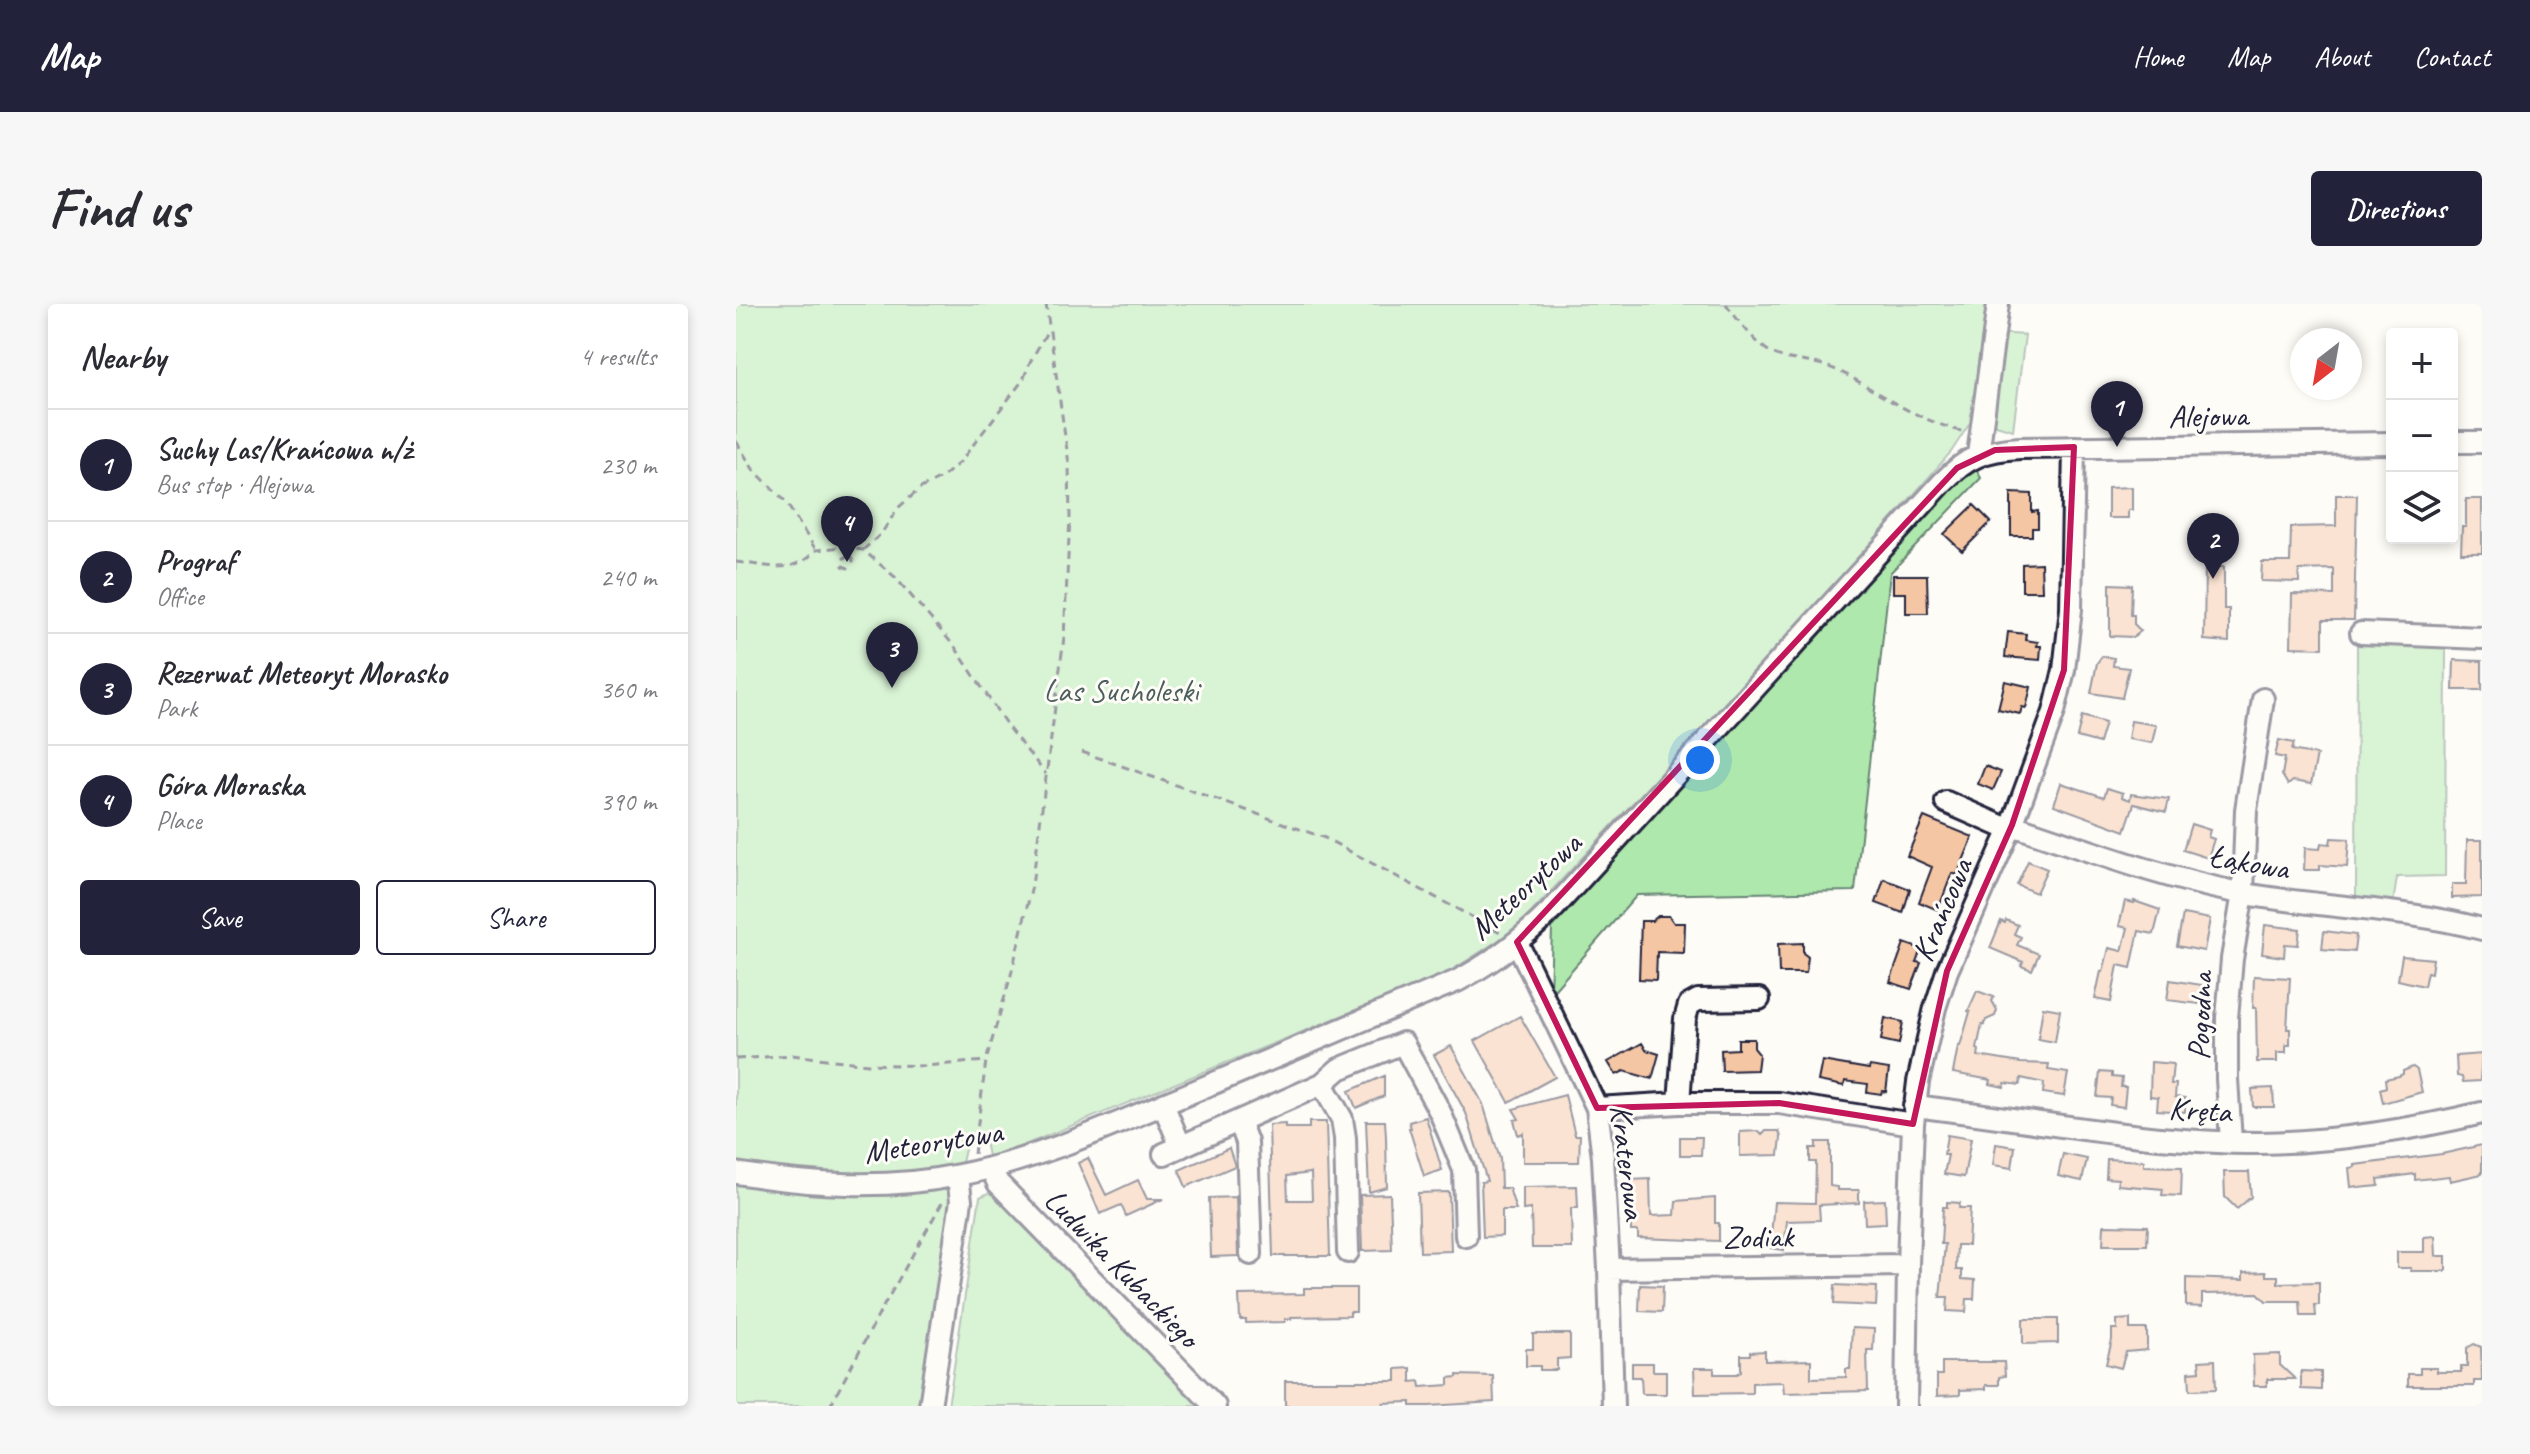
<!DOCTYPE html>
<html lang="en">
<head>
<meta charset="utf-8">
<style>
  :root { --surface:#fff; --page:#f7f7f7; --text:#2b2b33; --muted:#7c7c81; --line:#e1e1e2; --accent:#22223b }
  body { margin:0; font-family:Caveat,sans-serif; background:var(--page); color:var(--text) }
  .controls { position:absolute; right:24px; top:24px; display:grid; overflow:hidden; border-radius:8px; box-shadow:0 4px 12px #0003 }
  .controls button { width:72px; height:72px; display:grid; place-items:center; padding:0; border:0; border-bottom:2px solid var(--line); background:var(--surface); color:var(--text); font:40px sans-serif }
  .compass { position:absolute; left:1554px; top:24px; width:72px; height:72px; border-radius:50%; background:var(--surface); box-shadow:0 4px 12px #0003; rotate:211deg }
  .you { position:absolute; left:964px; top:456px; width:28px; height:28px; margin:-20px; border:6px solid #fff; border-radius:50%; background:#1a73e8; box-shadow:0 0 0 12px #1a73e833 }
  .badge { display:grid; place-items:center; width:52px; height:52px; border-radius:50%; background:var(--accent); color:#fff; font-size:26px; font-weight:700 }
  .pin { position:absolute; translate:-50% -66px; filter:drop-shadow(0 2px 4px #0008) }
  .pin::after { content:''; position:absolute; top:42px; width:28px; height:24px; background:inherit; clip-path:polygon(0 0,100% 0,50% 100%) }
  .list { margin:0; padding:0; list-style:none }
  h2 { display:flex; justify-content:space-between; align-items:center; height:104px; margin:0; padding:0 32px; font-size:34px }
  h2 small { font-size:26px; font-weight:400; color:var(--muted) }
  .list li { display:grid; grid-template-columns:52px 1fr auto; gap:24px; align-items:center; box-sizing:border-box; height:112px; padding:0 32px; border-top:2px solid var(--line) }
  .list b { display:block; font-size:30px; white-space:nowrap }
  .list p { margin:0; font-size:26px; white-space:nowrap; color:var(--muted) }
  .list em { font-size:26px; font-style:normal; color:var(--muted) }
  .actions { display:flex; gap:16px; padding:24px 32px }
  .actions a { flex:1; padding:18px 0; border:2px solid var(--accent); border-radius:8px; text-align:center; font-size:28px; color:var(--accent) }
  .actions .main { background:var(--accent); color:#fff }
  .icon { flex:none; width:44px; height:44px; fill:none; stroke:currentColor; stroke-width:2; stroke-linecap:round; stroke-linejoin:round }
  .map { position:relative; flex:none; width:1746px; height:1102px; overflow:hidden; border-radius:8px }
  header { display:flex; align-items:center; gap:48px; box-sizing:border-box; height:112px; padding:0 40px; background:var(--accent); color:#fff }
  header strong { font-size:38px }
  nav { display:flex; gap:44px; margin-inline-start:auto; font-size:28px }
  .intro { display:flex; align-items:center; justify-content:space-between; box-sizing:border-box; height:192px; padding:0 48px }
  h1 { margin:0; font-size:56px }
  .button { padding:20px 36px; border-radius:8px; background:var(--accent); color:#fff; font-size:28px; font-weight:700 }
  main { display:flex; gap:48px; padding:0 48px }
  aside { flex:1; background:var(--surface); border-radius:8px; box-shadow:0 4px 12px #0003 }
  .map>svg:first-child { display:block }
  .green { fill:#aee8ac; stroke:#688574; stroke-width:2 }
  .building { fill:#f5c6a4; stroke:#22223b; stroke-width:2; fill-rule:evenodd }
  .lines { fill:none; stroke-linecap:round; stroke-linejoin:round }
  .minor-casing { stroke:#22223b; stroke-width:26 }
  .path { stroke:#22223b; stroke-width:3; stroke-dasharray:8 6; stroke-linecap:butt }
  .minor { stroke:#fdfcf7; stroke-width:20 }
  .marked { fill:none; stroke:#c2185b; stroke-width:6; stroke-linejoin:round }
  .labels { text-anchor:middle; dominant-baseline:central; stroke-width:6; stroke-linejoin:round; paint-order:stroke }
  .street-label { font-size:32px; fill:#22223b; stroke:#fdfcf7 }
  .park-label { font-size:32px; fill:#4c5d5d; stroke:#fdfcf7 }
</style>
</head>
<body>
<header>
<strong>Map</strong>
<nav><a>Home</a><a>Map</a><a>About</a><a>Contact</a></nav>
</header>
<div class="intro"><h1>Find us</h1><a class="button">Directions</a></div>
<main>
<aside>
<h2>Nearby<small>4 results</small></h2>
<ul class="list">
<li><span class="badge">1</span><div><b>Suchy Las/Krańcowa n/ż</b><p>Bus stop · Alejowa</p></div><em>230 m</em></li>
<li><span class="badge">2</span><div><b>Prograf</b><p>Office</p></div><em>240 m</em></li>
<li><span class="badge">3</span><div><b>Rezerwat Meteoryt Morasko</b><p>Park</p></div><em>360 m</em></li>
<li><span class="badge">4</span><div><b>Góra Moraska</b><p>Place</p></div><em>390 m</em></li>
</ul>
<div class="actions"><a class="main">Save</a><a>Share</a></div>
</aside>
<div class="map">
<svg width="1746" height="1102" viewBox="0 0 1746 1102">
  <rect width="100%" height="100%" fill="#fdfcf7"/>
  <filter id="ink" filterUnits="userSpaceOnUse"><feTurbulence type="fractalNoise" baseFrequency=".0125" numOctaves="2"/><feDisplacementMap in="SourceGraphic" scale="16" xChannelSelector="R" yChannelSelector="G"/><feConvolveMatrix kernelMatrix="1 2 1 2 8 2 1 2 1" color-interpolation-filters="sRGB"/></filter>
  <g filter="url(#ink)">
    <path class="green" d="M 0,0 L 1251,0 L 1241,66 L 1238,113 L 1215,148 L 1083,298 L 780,625 L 713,668 L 266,850 L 252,852 L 248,833 L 232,832 L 225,863 L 224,890 L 213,909 L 185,1102 L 0,1102 Z
      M 1260,29 L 1289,31 L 1277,126 L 1253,119 Z
      M 1238,161 L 1245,174 L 1154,269 L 1119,587 L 901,591 L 814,691 L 816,624 L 1146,262 L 1213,185 Z
      M 1621,341 L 1710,342 L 1709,572 L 1661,573 L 1657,600 L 1620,594 Z
      M 255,888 L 350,978 L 468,1102 L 212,1102 L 244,893 Z"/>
    <path class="building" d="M 1396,183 L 1396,206 L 1392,206 L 1392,214 L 1372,214 L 1372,184 Z
      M 1275,189 L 1296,190 L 1296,208 L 1302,207 L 1302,224 L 1296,224 L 1296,232 L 1275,232 Z
      M 1600,191 L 1621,191 L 1618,316 L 1587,316 L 1587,344 L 1555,343 L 1556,290 L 1598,291 L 1598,265 L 1563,266 L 1563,278 L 1525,277 L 1526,258 L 1554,258 L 1555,223 L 1600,222 Z
      M 1730,195 L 1746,195 L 1746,249 L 1725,249 L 1726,223 L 1730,223 Z
      M 1238,201 L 1255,218 L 1226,247 L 1208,230 Z
      M 1305,259 L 1306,287 L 1286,287 L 1286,260 Z
      M 1469,263 L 1488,263 L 1488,305 L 1493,305 L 1493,338 L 1468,336 Z
      M 1157,271 L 1191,271 L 1192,309 L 1170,309 L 1170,289 L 1157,289 Z
      M 1374,280 L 1396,281 L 1395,311 L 1398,311 L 1398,320 L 1405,327 L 1398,333 L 1374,332 Z
      M 1272,328 L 1290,330 L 1289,336 L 1302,338 L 1301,342 L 1305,342 L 1304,356 L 1269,353 Z
      M 1366,352 L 1378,354 L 1377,362 L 1393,364 L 1386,394 L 1355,389 L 1361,359 Z
      M 1718,356 L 1746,357 L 1746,386 L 1717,386 Z
      M 1269,377 L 1295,383 L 1290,404 L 1286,403 L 1284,410 L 1262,405 Z
      M 1346,412 L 1369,419 L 1363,439 L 1341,433 Z
      M 1395,417 L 1420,421 L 1416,439 L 1392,435 Z
      M 1543,436 L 1558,439 L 1556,446 L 1581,451 L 1575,480 L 1557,477 L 1552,481 L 1546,471 L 1549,454 L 1539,452 Z
      M 1249,462 L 1265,468 L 1257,486 L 1242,480 Z
      M 1325,479 L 1368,493 L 1371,484 L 1387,489 L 1386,493 L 1394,496 L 1395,490 L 1433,495 L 1430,508 L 1398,500 L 1389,527 L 1318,501 Z
      M 1188,513 L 1237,533 L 1221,571 L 1216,569 L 1202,606 L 1183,598 L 1196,563 L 1171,552 Z
      M 1455,520 L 1474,526 L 1472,533 L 1478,535 L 1472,554 L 1447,546 Z
      M 1595,534 L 1613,535 L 1611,563 L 1584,561 L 1584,566 L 1568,566 L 1569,544 L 1584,545 L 1585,539 L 1594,540 Z
      M 1731,536 L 1746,536 L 1746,593 L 1716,594 L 1716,580 L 1730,580 Z
      M 1292,557 L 1311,565 L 1300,589 L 1281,581 Z
      M 1148,575 L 1174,585 L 1167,609 L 1140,599 Z
      M 1389,597 L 1398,599 L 1398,597 L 1424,606 L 1418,630 L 1403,627 L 1395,664 L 1382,661 L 1375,698 L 1359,695 L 1365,667 L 1367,668 L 1373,644 L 1386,647 L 1392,624 L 1383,622 Z
      M 1447,610 L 1474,615 L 1468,647 L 1441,642 Z
      M 922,612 L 933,612 L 938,619 L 949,619 L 948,649 L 921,648 L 920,676 L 903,675 L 905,617 L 916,617 Z
      M 1270,616 L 1282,621 L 1278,630 L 1285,633 L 1281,641 L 1303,650 L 1296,666 L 1285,662 L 1287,658 L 1254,644 L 1265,617 L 1269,619 Z
      M 1529,621 L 1564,625 L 1562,641 L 1549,640 L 1548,653 L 1526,650 Z
      M 1588,627 L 1620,631 L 1618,648 L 1586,645 Z
      M 1067,639 L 1067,649 L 1072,653 L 1070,669 L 1043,669 L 1042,640 Z
      M 1168,639 L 1185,645 L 1180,658 L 1185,659 L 1175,685 L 1154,678 Z
      M 1666,652 L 1697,655 L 1695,669 L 1691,668 L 1688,682 L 1662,676 Z
      M 1518,672 L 1554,674 L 1551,725 L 1554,725 L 1554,741 L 1550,741 L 1550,749 L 1541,749 L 1541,758 L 1521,758 L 1520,704 L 1517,704 Z
      M 1434,676 L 1466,681 L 1463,700 L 1431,696 Z
      M 1241,687 L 1258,693 L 1256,697 L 1261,706 L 1259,712 L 1250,716 L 1248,721 L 1246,720 L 1241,745 L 1243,746 L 1242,752 L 1285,759 L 1313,760 L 1312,766 L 1332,769 L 1328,792 L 1307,789 L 1308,779 L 1285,774 L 1284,781 L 1269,779 L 1268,783 L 1254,780 L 1255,776 L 1217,769 L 1222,742 L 1224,742 L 1234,708 L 1232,707 Z
      M 1307,703 L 1324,706 L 1319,738 L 1302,735 Z
      M 784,712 L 819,773 L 773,798 L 739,737 Z
      M 1149,714 L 1167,718 L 1163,740 L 1145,736 Z
      M 1002,735 L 1018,735 L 1018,744 L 1023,750 L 1021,766 L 986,767 L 985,746 L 1002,745 Z
      M 906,739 L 910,746 L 923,750 L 916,775 L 888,767 L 880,771 L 872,758 Z
      M 715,742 L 747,800 L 764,855 L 765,884 L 773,884 L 780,906 L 766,906 L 766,932 L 747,933 L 745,878 L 751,877 L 730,809 L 698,751 Z
      M 1746,750 L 1744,777 L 1727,778 L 1726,773 L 1721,772 L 1720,752 Z
      M 1086,757 L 1133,765 L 1134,762 L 1153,765 L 1150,788 L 1146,787 L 1145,790 L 1131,788 L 1132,780 L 1109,777 L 1108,782 L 1082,777 Z
      M 1415,758 L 1437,760 L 1435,780 L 1440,780 L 1439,793 L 1449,794 L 1449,808 L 1421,806 L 1422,793 L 1414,792 Z
      M 1677,763 L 1681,766 L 1686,788 L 1647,799 L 1644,785 L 1650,783 L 1649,775 L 1663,772 L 1667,770 L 1667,767 Z
      M 1364,768 L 1376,769 L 1376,773 L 1386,774 L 1385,783 L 1390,783 L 1388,803 L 1374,801 L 1375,794 L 1361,793 Z
      M 648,772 L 648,792 L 620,804 L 613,787 Z
      M 1537,784 L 1538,803 L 1517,803 L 1516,785 Z
      M 829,791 L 839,831 L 844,831 L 843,858 L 787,858 L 787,829 L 782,831 L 778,816 L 783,815 L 777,805 Z
      M 690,813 L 706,866 L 688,872 L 673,824 L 675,824 L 673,818 Z
      M 630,817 L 649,817 L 650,833 L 651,883 L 633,888 Z
      M 573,818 L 590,818 L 594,952 L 537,952 L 533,821 L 549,820 L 549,824 L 573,824 ZM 575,869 L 576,896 L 552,896 L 551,872 Z
      M 1022,827 L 1026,831 L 1030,827 L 1043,827 L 1045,833 L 1043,851 L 1004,852 L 1004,828 Z
      M 1211,831 L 1235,835 L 1228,873 L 1208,870 L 1212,851 L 1208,851 Z
      M 944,833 L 966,833 L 965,851 L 944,851 Z
      M 1080,838 L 1094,838 L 1094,882 L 1101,883 L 1101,886 L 1123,886 L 1123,899 L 1083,901 L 1084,916 L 1051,917 L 1048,946 L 1034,944 L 1038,898 L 1079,899 L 1080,858 L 1074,858 L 1074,844 L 1080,844 Z
      M 1260,840 L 1279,843 L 1276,864 L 1257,861 Z
      M 1746,841 L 1746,870 L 1714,877 L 1713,872 L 1679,876 L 1679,870 L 1642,875 L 1643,882 L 1622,884 L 1621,882 L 1615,883 L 1613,864 L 1619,863 L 1619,861 L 1706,850 Z
      M 493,844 L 499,862 L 450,883 L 443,866 Z
      M 1327,850 L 1351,855 L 1346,877 L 1322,872 Z
      M 352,854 L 370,891 L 402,876 L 411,895 L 427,895 L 390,912 L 385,901 L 364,910 L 342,859 Z
      M 1371,855 L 1408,857 L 1408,862 L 1446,863 L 1445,892 L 1426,891 L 1427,885 L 1382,881 L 1382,875 L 1370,874 Z
      M 1488,868 L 1513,868 L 1515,893 L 1501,905 L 1489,893 Z
      M 914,875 L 915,912 L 939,911 L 940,897 L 979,894 L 979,919 L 983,919 L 983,937 L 902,934 L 902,927 L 895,927 L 894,876 Z
      M 841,882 L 842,904 L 835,904 L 836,944 L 796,944 L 795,905 L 787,906 L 787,883 Z
      M 713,888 L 715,947 L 684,948 L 682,889 Z
      M 654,890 L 656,946 L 626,947 L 624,891 Z
      M 500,893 L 502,952 L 475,953 L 473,894 Z
      M 1149,896 L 1150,919 L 1129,920 L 1128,897 Z
      M 1211,898 L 1224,899 L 1223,904 L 1234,904 L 1232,941 L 1221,941 L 1220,966 L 1226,966 L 1226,975 L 1239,976 L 1238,995 L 1231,995 L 1230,1008 L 1211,1007 L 1212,993 L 1204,993 L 1209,940 L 1205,940 L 1207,903 L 1211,903 Z
      M 1368,921 L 1412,922 L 1411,941 L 1367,941 Z
      M 1699,932 L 1700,952 L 1710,952 L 1710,967 L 1675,967 L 1675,964 L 1661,964 L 1661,948 L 1688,948 L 1688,933 Z
      M 1530,968 L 1530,972 L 1542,972 L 1542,979 L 1583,978 L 1583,1001 L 1579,1001 L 1580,1012 L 1565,1012 L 1564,997 L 1530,997 L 1522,989 L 1466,990 L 1466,1003 L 1450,1002 L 1450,974 L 1507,976 L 1507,969 Z
      M 904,981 L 927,982 L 926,1008 L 903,1007 Z
      M 1099,981 L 1141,983 L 1140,1002 L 1098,1000 Z
      M 568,984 L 620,984 L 620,1008 L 614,1008 L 614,1012 L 555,1013 L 555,1015 L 549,1015 L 549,1018 L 510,1019 L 510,1016 L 504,1016 L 503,991 L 568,990 Z
      M 1287,1015 L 1322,1015 L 1322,1039 L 1287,1040 Z
      M 1394,1015 L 1394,1025 L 1411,1025 L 1411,1046 L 1390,1048 L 1385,1064 L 1370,1060 L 1376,1036 L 1376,1025 L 1381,1025 L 1381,1016 Z
      M 1116,1024 L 1138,1025 L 1137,1046 L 1131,1046 L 1132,1087 L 1048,1089 L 1047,1078 L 1016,1079 L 1016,1089 L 959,1090 L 958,1064 L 978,1064 L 978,1070 L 1001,1070 L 1005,1068 L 1005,1051 L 1014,1051 L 1014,1048 L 1029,1047 L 1029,1057 L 1075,1056 L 1075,1074 L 1110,1073 L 1110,1065 L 1114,1065 Z
      M 797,1030 L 834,1030 L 834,1054 L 821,1055 L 821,1066 L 804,1066 L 804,1062 L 790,1062 L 790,1045 L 797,1045 Z
      M 1738,1040 L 1745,1043 L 1746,1077 L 1738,1077 L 1738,1082 L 1672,1082 L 1672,1070 L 1684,1070 L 1684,1064 L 1701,1064 L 1701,1068 L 1725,1068 L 1725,1062 L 1731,1062 L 1731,1044 Z
      M 1544,1050 L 1544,1061 L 1559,1075 L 1531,1075 L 1531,1082 L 1518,1082 L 1517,1051 Z
      M 1479,1056 L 1480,1085 L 1454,1086 L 1453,1068 L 1464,1067 L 1463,1057 Z
      M 1206,1058 L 1268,1058 L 1269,1072 L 1263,1073 L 1263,1081 L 1250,1081 L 1250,1085 L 1224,1086 L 1224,1091 L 1201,1092 L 1201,1071 L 1206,1071 Z
      M 896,1059 L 917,1059 L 917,1067 L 930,1067 L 930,1090 L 906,1090 L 905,1073 L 896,1073 Z
      M 675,1064 L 675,1078 L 684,1077 L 685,1083 L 713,1081 L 713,1074 L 721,1073 L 721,1071 L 757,1072 L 758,1098 L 693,1102 L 675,1102 L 675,1098 L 647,1099 L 647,1102 L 549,1102 L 549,1077 L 660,1077 L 660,1065 Z
      M 1565,1067 L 1585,1068 L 1585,1086 L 1565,1085 Z"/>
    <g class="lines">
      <defs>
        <path id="minor" d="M 1716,138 L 1746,138
          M 1242,151 L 1262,0
          M 1625,329 L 1746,334
          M 1210,498 L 1274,526
          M 1276,521 C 1352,546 1426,574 1504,589 C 1584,604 1667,604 1746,625
          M 781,638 L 861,804 L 867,854 L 873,965 L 877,1102
          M 586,780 L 603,765 L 667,739 L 704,808 L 728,866 L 730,932
          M 943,799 L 949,715 L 953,701 L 962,696 L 1023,695
          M 427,800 L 445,843
          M 1178,802 C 1293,815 1407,839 1523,839 C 1598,838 1674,826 1746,809
          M 861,804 L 943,799 L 1043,799 L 1177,820
          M 503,817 L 511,838 L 515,950
          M 1495,838 L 1491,775 L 1491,714 L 1496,655 L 1507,589 L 1510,506 L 1527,395
          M 428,850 L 586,780 L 606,815 L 609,834 L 612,948
          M 255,864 L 262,879 L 479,1102
          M 0,869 C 74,881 149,886 223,871 C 295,857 363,827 430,799 C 527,759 623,717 721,677 C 758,658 789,633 818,604 L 1206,179 C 1231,153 1248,146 1284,144 L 1656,139
          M 873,965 L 1172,961
          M 194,1102 L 225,897 L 222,872
          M 1170,1102 L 1172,961 L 1177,820 L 1182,778 L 1199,704 L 1211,667 L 1276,521 L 1318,408 L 1328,366 L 1335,305 L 1338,143"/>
      </defs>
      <use href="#minor" class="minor-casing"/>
      <path class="path" d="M 990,0 C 1002,16 1015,34 1031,46 C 1049,58 1071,56 1090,62 C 1114,70 1133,85 1155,97 C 1178,110 1203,122 1229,128
        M 0,137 L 17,165 L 49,197 L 80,246
        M 127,246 L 145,230 L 162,204 L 185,184 L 207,173 L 224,158 L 287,76 L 294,58 L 312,26
        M 114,251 L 117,257 L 112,264 L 107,262 L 106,257 L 109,253 L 114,251 L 115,244
        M 0,258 C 32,261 56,272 80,246 L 104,243 L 127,246 L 159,273 L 219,343 L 274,426 L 310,470
        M 346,448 L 589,534 L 764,628
        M 0,755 L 56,751 L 132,760 L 189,762 L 250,757
        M 238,850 L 250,757 L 275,671 L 296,582 L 328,333 L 334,213 L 333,160 L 310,0
        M 94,1102 L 147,1003 L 206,899"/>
      <use href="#minor" class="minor"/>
    </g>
  </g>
  <path d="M0 0H1746V1102H0ZM 1338,143 L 1328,366 L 1276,521 L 1211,667 L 1177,820 L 1043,799 L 861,804 L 781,638 L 1221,164 L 1259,146 Z" fill="#fdfcf7" fill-opacity=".55" fill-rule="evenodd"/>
  <path class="marked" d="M 1338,143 L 1328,366 L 1276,521 L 1211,667 L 1177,820 L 1043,799 L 861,804 L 781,638 L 1221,164 L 1259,146 Z"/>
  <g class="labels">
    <g class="street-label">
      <text transform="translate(1472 112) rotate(-1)">Alejowa</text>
      <text transform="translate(1513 558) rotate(10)">Łąkowa</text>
      <text transform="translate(789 582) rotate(-43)">Meteorytowa</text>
      <text transform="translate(1206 606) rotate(-67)">Krańcowa</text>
      <text transform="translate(1464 712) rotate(-88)">Pogodna</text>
      <text transform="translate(1464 806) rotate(3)">Kręta</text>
      <text transform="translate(197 838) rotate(-9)">Meteorytowa</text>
      <text transform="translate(892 858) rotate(83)">Kraterowa</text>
      <text transform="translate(1022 933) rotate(-1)">Zodiak</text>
      <text transform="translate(386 964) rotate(46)">Ludwika Kubackiego</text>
    </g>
    <g class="park-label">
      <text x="385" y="386">Las Sucholeski</text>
    </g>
  </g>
</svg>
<div class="controls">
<button>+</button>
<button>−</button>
<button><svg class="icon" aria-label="layers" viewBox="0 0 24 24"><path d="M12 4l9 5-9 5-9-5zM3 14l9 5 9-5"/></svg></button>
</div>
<svg class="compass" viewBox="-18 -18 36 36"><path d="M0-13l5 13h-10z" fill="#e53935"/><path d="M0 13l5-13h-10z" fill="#7c7c81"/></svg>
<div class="you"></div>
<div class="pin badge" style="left:1381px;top:143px">1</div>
<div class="pin badge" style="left:1477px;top:275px">2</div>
<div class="pin badge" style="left:156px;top:384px">3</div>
<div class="pin badge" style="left:111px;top:258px">4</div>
</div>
</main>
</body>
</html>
